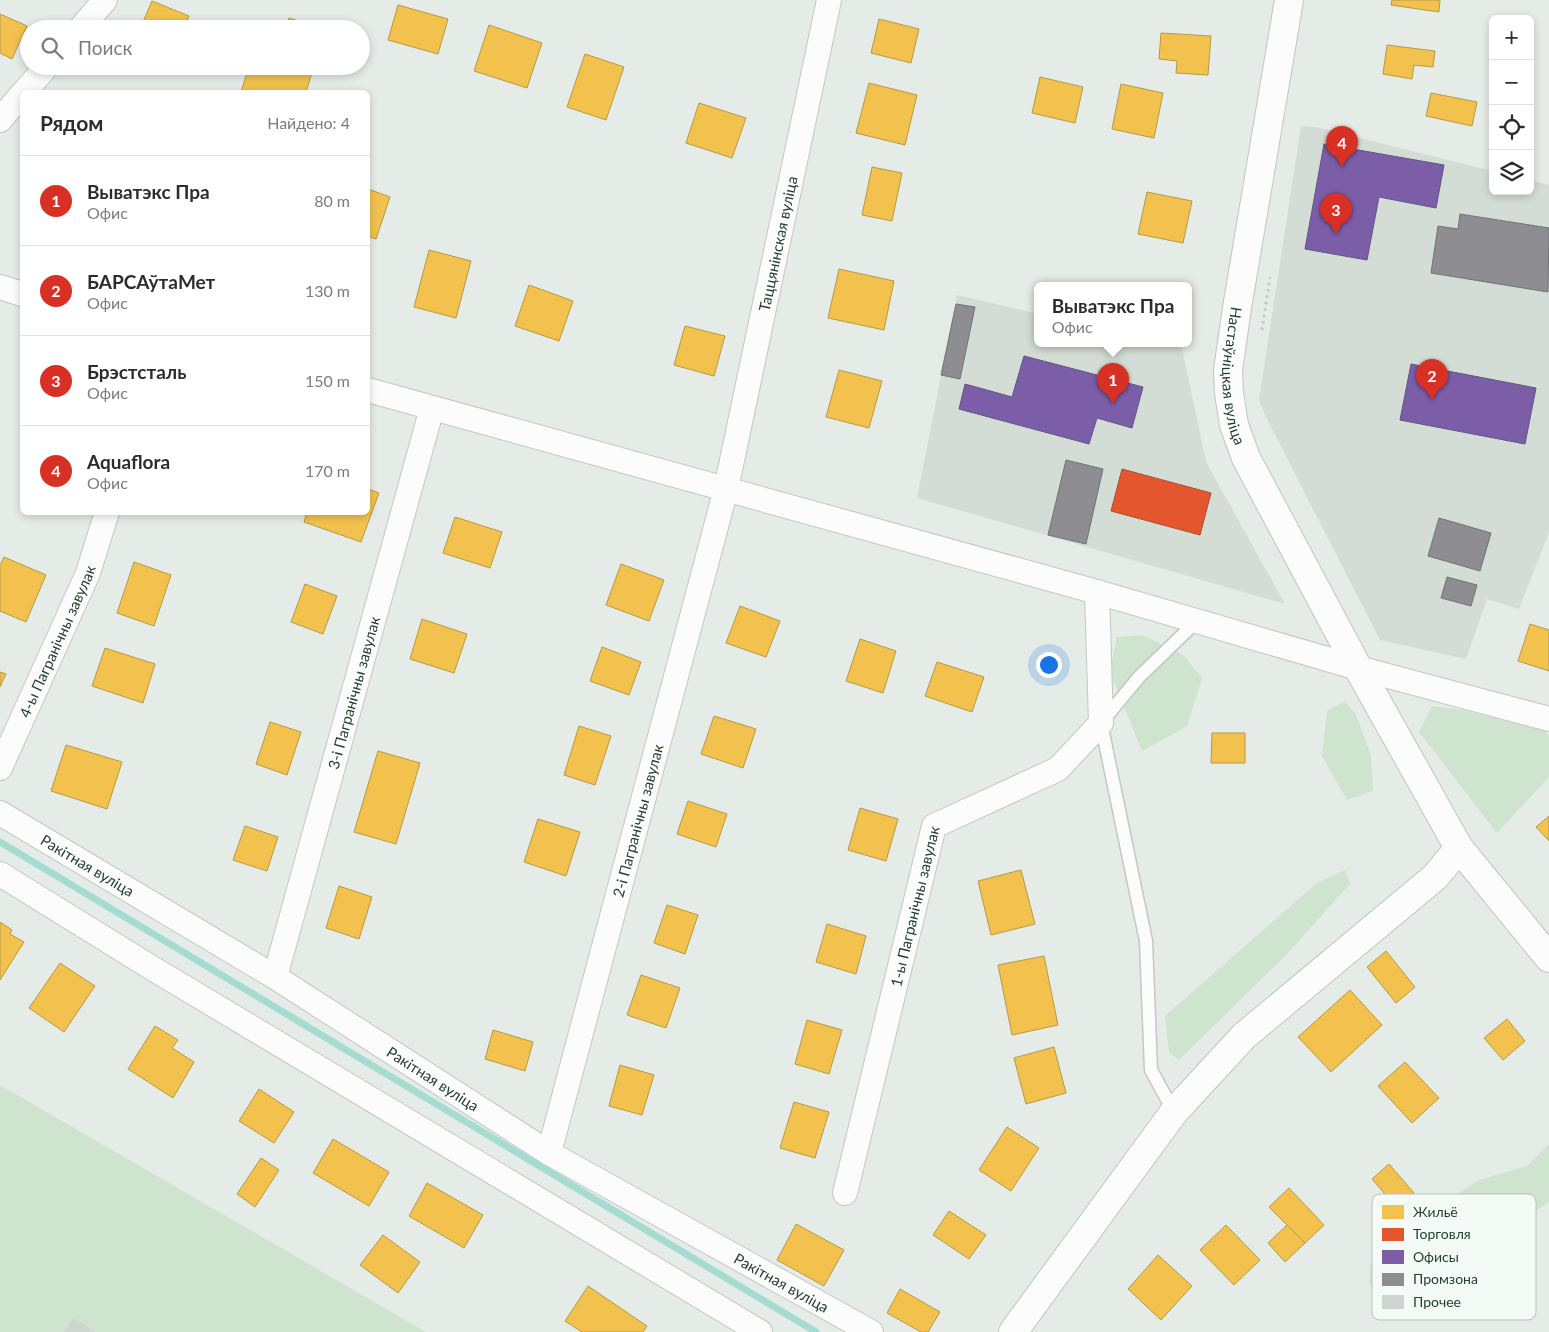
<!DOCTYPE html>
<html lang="ru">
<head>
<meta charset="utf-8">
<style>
  :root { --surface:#fff; --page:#f7f7f7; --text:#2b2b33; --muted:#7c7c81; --line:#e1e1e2; --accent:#d93025 }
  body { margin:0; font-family:Lato,sans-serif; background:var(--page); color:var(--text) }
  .controls { position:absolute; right:15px; top:15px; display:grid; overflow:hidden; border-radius:8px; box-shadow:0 2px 8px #0003 }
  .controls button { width:45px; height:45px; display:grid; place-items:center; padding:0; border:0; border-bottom:1px solid var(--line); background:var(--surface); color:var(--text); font:25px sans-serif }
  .you { position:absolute; left:1048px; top:664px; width:18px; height:18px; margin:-12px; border:4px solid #fff; border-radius:50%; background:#1a73e8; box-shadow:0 0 0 8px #1a73e833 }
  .badge { display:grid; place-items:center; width:32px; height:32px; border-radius:50%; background:var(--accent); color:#fff; font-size:16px; font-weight:700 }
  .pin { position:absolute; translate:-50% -41px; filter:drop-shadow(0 1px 2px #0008) }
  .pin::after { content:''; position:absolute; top:26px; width:18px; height:15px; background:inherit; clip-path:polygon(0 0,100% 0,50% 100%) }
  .popup { position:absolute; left:1034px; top:282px; width:158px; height:65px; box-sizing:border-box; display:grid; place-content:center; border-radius:8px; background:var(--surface); filter:drop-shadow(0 1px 4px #0005); font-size:16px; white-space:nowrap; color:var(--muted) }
  .popup b { font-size:19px; color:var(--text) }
  .popup::after { content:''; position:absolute; left:50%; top:100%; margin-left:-10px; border:10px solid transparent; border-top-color:var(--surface) }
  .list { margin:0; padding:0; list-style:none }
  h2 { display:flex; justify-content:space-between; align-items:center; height:65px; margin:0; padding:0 20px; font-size:21px }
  h2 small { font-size:16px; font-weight:400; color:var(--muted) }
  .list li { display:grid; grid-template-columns:32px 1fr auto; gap:15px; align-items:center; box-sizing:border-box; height:90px; padding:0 20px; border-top:1px solid var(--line) }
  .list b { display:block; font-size:19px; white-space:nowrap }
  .list p { margin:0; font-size:16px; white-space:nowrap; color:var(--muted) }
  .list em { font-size:16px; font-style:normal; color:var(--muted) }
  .icon { flex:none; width:28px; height:28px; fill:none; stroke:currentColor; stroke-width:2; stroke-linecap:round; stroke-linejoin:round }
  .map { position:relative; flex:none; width:1549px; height:1332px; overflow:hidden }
  .search { position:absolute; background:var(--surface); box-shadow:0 2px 8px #0003; left:20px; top:20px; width:350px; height:55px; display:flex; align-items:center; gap:12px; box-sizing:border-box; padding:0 18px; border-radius:28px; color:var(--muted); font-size:19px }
  .panel { position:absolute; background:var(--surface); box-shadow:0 2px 8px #0003; left:20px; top:90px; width:350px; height:425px; border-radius:8px }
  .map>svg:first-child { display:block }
  .built { fill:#d3dcd5 }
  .green { fill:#cfe4ce }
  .homes { fill:#f2c14e; stroke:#b49a44 }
  .shops { fill:#e4572e; stroke:#aa502e }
  .offices { fill:#7b5ea7; stroke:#605583 }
  .industry { fill:#8d8d92; stroke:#6d7674 }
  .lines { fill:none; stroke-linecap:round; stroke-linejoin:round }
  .stream { stroke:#a5dbd1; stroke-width:7 }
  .building { fill:#ced4cf; stroke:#ced4cf }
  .lane-casing { stroke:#c2c8c3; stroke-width:15 }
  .street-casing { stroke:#c2c8c3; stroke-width:26 }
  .secondary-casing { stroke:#bfc7c2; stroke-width:30 }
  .path { stroke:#c1cbc4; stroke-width:3; stroke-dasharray:2.5 4; stroke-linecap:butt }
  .lane { stroke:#fbfcfb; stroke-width:12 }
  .street { stroke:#fbfcfb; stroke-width:24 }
  .secondary { stroke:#fbfcfb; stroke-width:28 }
  .labels { text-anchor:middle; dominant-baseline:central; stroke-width:5; stroke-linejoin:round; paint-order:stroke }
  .street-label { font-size:15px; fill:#22402e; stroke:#f4faf5 }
  .key { fill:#f4faf5; stroke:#b5c2b9; stroke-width:1 }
  .key-label { font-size:14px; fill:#22402e }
</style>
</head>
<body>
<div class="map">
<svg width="1549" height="1332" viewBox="0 0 1549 1332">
  <rect width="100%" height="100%" fill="#e5ebe6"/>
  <path class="built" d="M 1301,126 L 1315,127 L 1493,171 L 1493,191 L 1530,191 L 1530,180 L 1549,185 L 1549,532 L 1519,609 L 1487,599 L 1466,659 L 1380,640 L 1266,417 L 1259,400 Z
    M 957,295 L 1038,314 L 1038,343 L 1158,343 L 1182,348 L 1206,462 L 1285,604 L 917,498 Z"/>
  <path class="green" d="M 1143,635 L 1183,655 L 1202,678 L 1187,726 L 1142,751 L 1110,672 L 1117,637 Z
    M 1345,701 L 1356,715 L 1371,756 L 1373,791 L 1347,800 L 1322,756 L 1327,711 Z
    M 1432,706 L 1462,710 L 1545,731 L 1549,737 L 1549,777 L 1497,833 L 1419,732 Z
    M 1345,870 L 1350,884 L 1285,956 L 1179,1060 L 1169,1052 L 1165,1016 L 1318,882 Z
    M 0,1085 L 426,1332 L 0,1332 Z
    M 1549,1144 L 1549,1202 L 1515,1224 L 1449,1236 L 1429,1257 L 1424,1295 L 1413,1315 L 1370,1286 L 1370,1265 L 1424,1215 L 1479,1180 L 1527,1166 Z"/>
  <path class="homes" d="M 1392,0 L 1440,0 L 1439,12 L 1391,5 Z
    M 152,1 L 189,16 L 184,29 L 140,29 Z
    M 398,5 L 448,19 L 438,54 L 388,40 Z
    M 0,14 L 27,26 L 12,59 L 0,53 Z
    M 289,18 L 324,29 L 286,29 Z
    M 879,19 L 919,29 L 911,63 L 871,53 Z
    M 489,25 L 542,43 L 527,88 L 474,71 Z
    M 1161,33 L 1211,36 L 1208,75 L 1176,73 L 1177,61 L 1159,59 Z
    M 1387,45 L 1435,51 L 1433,67 L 1414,65 L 1412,79 L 1383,74 Z
    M 585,54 L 624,67 L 606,120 L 567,107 Z
    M 249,66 L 314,66 L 306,92 L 241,92 Z
    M 1040,77 L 1083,87 L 1075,123 L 1032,113 Z
    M 869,83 L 917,95 L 905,145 L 856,133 Z
    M 1121,84 L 1163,93 L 1154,138 L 1112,129 Z
    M 1431,93 L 1477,102 L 1472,126 L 1426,116 Z
    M 699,103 L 746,118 L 732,158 L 686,143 Z
    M 872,167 L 902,173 L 892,221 L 862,215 Z
    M 368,189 L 390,197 L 376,239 L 368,236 Z
    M 1147,192 L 1192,201 L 1183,243 L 1138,234 Z
    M 429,250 L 471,261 L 456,318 L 414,307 Z
    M 839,269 L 894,281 L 884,330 L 828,318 Z
    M 529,285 L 573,301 L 559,341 L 515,326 Z
    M 685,326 L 725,336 L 714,376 L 674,365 Z
    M 839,370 L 882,381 L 869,428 L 826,417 Z
    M 368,489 L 379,493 L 361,542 L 304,522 L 307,512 L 368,512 Z
    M 455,517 L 502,532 L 490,568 L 443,553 Z
    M 4,557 L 46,575 L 26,622 L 0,611 L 0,565 Z
    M 134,562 L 171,575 L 154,626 L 117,613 Z
    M 621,564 L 664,580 L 649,621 L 606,605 Z
    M 305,584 L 337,596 L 323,634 L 291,622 Z
    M 740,606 L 780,621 L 766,657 L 726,643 Z
    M 422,619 L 467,634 L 454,673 L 410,659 Z
    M 1530,624 L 1549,630 L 1549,671 L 1518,661 Z
    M 860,639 L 896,651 L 883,693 L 846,681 Z
    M 602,647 L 641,662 L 629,695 L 590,681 Z
    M 105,648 L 155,664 L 143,703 L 92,686 Z
    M 937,662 L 984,677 L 972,712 L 925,696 Z
    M 0,672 L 6,674 L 0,687 Z
    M 714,716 L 756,729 L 743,768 L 701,754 Z
    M 270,722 L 301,732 L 287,775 L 256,764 Z
    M 579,726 L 611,736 L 595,785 L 564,775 Z
    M 1212,733 L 1245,733 L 1245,763 L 1211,763 Z
    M 66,745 L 122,762 L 107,809 L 51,791 Z
    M 378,751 L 420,763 L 396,844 L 354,832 Z
    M 688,801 L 727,814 L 716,847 L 677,834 Z
    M 860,808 L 898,819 L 886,861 L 848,850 Z
    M 1549,816 L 1549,841 L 1536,827 Z
    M 538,819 L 580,832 L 566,876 L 524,862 Z
    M 245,826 L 278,837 L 267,871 L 233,860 Z
    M 1021,870 L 1035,924 L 991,935 L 978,881 Z
    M 339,886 L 372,897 L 359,939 L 326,928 Z
    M 667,905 L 698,915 L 685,954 L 654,943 Z
    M 0,922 L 12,930 L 10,934 L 24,942 L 0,980 Z
    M 827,924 L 866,936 L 856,974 L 816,962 Z
    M 1386,951 L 1415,987 L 1396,1003 L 1367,967 Z
    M 1044,956 L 1058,1025 L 1012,1035 L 998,965 Z
    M 60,963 L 95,986 L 64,1032 L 29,1008 Z
    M 641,975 L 680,988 L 666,1028 L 627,1015 Z
    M 1350,990 L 1382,1025 L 1331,1072 L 1298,1037 Z
    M 1507,1019 L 1525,1041 L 1503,1060 L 1484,1038 Z
    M 807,1020 L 842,1030 L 829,1074 L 795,1064 Z
    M 155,1026 L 178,1040 L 172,1048 L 194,1062 L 173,1098 L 128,1069 Z
    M 493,1030 L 533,1042 L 525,1071 L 485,1059 Z
    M 1054,1047 L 1066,1093 L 1026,1104 L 1014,1058 Z
    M 1405,1062 L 1439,1098 L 1412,1123 L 1378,1086 Z
    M 620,1065 L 654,1075 L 642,1115 L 609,1106 Z
    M 259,1089 L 294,1112 L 274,1143 L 239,1121 Z
    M 794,1102 L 829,1112 L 815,1158 L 780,1148 Z
    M 1007,1127 L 1039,1148 L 1011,1191 L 979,1170 Z
    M 333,1139 L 389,1172 L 369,1206 L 313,1173 Z
    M 261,1158 L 279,1170 L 255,1207 L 237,1194 Z
    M 1389,1164 L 1414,1193 L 1397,1208 L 1372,1179 Z
    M 427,1183 L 483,1215 L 464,1248 L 409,1216 Z
    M 1289,1188 L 1324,1225 L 1305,1243 L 1269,1207 Z
    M 949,1211 L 986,1235 L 969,1259 L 933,1235 Z
    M 796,1224 L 844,1250 L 824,1286 L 777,1260 Z
    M 1226,1225 L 1260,1260 L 1234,1285 L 1200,1250 Z
    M 1287,1225 L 1305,1243 L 1285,1262 L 1268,1243 Z
    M 383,1235 L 420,1262 L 398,1293 L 360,1265 Z
    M 1158,1255 L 1192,1286 L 1161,1320 L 1128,1289 Z
    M 588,1286 L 647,1326 L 643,1332 L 582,1332 L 565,1321 Z
    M 900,1289 L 940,1312 L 928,1332 L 921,1332 L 887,1313 Z"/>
  <path class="shops" d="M 1122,469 L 1211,493 L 1200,535 L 1111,511 Z"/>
  <path class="offices" d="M 1324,144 L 1444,165 L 1436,208 L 1379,197 L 1367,260 L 1305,249 Z
    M 1024,356 L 1143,387 L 1132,428 L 1097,418 L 1089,444 L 959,409 L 965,384 L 1012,397 Z
    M 1411,364 L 1536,388 L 1525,444 L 1400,420 Z"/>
  <path class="industry" d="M 1460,214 L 1549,228 L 1548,292 L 1431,273 L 1438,226 L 1458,229 Z
    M 956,304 L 975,307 L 960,379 L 941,375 Z
    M 1066,460 L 1103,469 L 1086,544 L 1048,535 Z
    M 1439,518 L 1491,533 L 1480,571 L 1428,556 Z
    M 1447,577 L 1477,585 L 1471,606 L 1441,598 Z"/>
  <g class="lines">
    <path class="stream" d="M 0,842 L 816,1332"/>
  </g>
  <path class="building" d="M 74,1318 L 94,1332 L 64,1332 Z"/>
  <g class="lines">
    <defs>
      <path id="lane" d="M 1174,1112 L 1151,1070 L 1146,941 L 1101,723 L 1139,677 L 1198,620"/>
      <g id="street">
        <path d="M 80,29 L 105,0"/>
        <path d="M 24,92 L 47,66"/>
        <path d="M 0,120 L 22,94"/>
        <path d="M 0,287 L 22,294"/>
        <path d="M 368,390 L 1097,592 L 1358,668 L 1549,719"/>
        <path id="s1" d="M 0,768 L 88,573 L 107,512"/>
        <path id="s2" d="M 0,813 L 275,977 L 549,1153 L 871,1332"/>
        <path d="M 0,874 L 152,968 L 760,1332"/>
        <path id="s3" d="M 275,977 L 432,408"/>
        <path id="s4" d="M 549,1153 L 726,489 L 829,0"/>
        <path id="s5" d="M 845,1193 L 934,826 L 1058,769 L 1101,723 L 1097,592"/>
      </g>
      <g id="secondary">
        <path id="s6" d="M 1289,0 L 1237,308 L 1228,370 L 1229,393 L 1234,425 L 1246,458 L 1358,668 L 1459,848 L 1549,958"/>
        <path d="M 1013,1332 L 1174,1112 L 1244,1036 L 1435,877 L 1459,848"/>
      </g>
    </defs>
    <use href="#lane" class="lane-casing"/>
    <use href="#street" class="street-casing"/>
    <use href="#secondary" class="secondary-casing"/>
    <path class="path" d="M 1262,330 L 1270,277"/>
    <use href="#lane" class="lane"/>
    <use href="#street" class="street"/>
    <use href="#secondary" class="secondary"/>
  </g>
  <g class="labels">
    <g class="street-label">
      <text stroke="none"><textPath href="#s4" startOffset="938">Таццянінская вуліца</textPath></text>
      <text stroke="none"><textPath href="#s6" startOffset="381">Настаўніцкая вуліца</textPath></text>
      <text stroke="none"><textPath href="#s1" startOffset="139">4-ы Пагранічны завулак</textPath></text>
      <text stroke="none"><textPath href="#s3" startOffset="295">3-і Пагранічны завулак</textPath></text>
      <text stroke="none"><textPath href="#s4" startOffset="344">2-і Пагранічны завулак</textPath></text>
      <text stroke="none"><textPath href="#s2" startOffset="102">Ракітная вуліца</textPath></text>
      <text stroke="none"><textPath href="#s5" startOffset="295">1-ы Пагранічны завулак</textPath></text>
      <text stroke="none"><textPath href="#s2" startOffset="508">Ракітная вуліца</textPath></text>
      <text stroke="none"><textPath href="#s2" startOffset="912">Ракітная вуліца</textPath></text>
    </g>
  </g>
  <rect x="1372" y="1194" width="164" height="126" rx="8" class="key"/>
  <rect x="1382" y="1205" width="22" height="14" fill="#f2c14e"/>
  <rect x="1382" y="1228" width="22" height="13" fill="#e4572e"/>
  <rect x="1382" y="1250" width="22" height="14" fill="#7b5ea7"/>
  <rect x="1382" y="1273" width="22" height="13" fill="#8d8d92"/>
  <rect x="1382" y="1295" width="22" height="14" fill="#ced4cf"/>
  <g class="key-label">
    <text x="1413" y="1217">Жильё</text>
    <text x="1413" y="1239">Торговля</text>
    <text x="1413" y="1262">Офисы</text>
    <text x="1413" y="1284">Промзона</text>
    <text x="1413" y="1307">Прочее</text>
  </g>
</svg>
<div class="controls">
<button>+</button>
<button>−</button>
<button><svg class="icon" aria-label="locate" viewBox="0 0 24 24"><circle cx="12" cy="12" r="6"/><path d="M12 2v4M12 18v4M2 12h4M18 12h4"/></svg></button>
<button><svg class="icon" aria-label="layers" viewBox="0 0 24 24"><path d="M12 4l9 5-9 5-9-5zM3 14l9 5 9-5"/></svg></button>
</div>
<div class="you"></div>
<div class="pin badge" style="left:1113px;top:404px">1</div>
<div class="popup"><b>Выватэкс Пра</b>Офис</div>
<div class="pin badge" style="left:1432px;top:400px">2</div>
<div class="pin badge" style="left:1336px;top:234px">3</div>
<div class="pin badge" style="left:1342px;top:167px">4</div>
<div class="search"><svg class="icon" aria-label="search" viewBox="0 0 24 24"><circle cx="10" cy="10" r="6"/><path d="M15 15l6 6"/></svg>Поиск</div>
<section class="panel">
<h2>Рядом<small>Найдено: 4</small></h2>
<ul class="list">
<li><span class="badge">1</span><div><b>Выватэкс Пра</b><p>Офис</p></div><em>80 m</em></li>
<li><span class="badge">2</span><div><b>БАРСАўтаМет</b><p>Офис</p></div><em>130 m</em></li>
<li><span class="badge">3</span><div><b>Брэстсталь</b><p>Офис</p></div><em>150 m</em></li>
<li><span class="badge">4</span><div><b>Aquaflora</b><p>Офис</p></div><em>170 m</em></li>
</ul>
</section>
</div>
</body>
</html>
